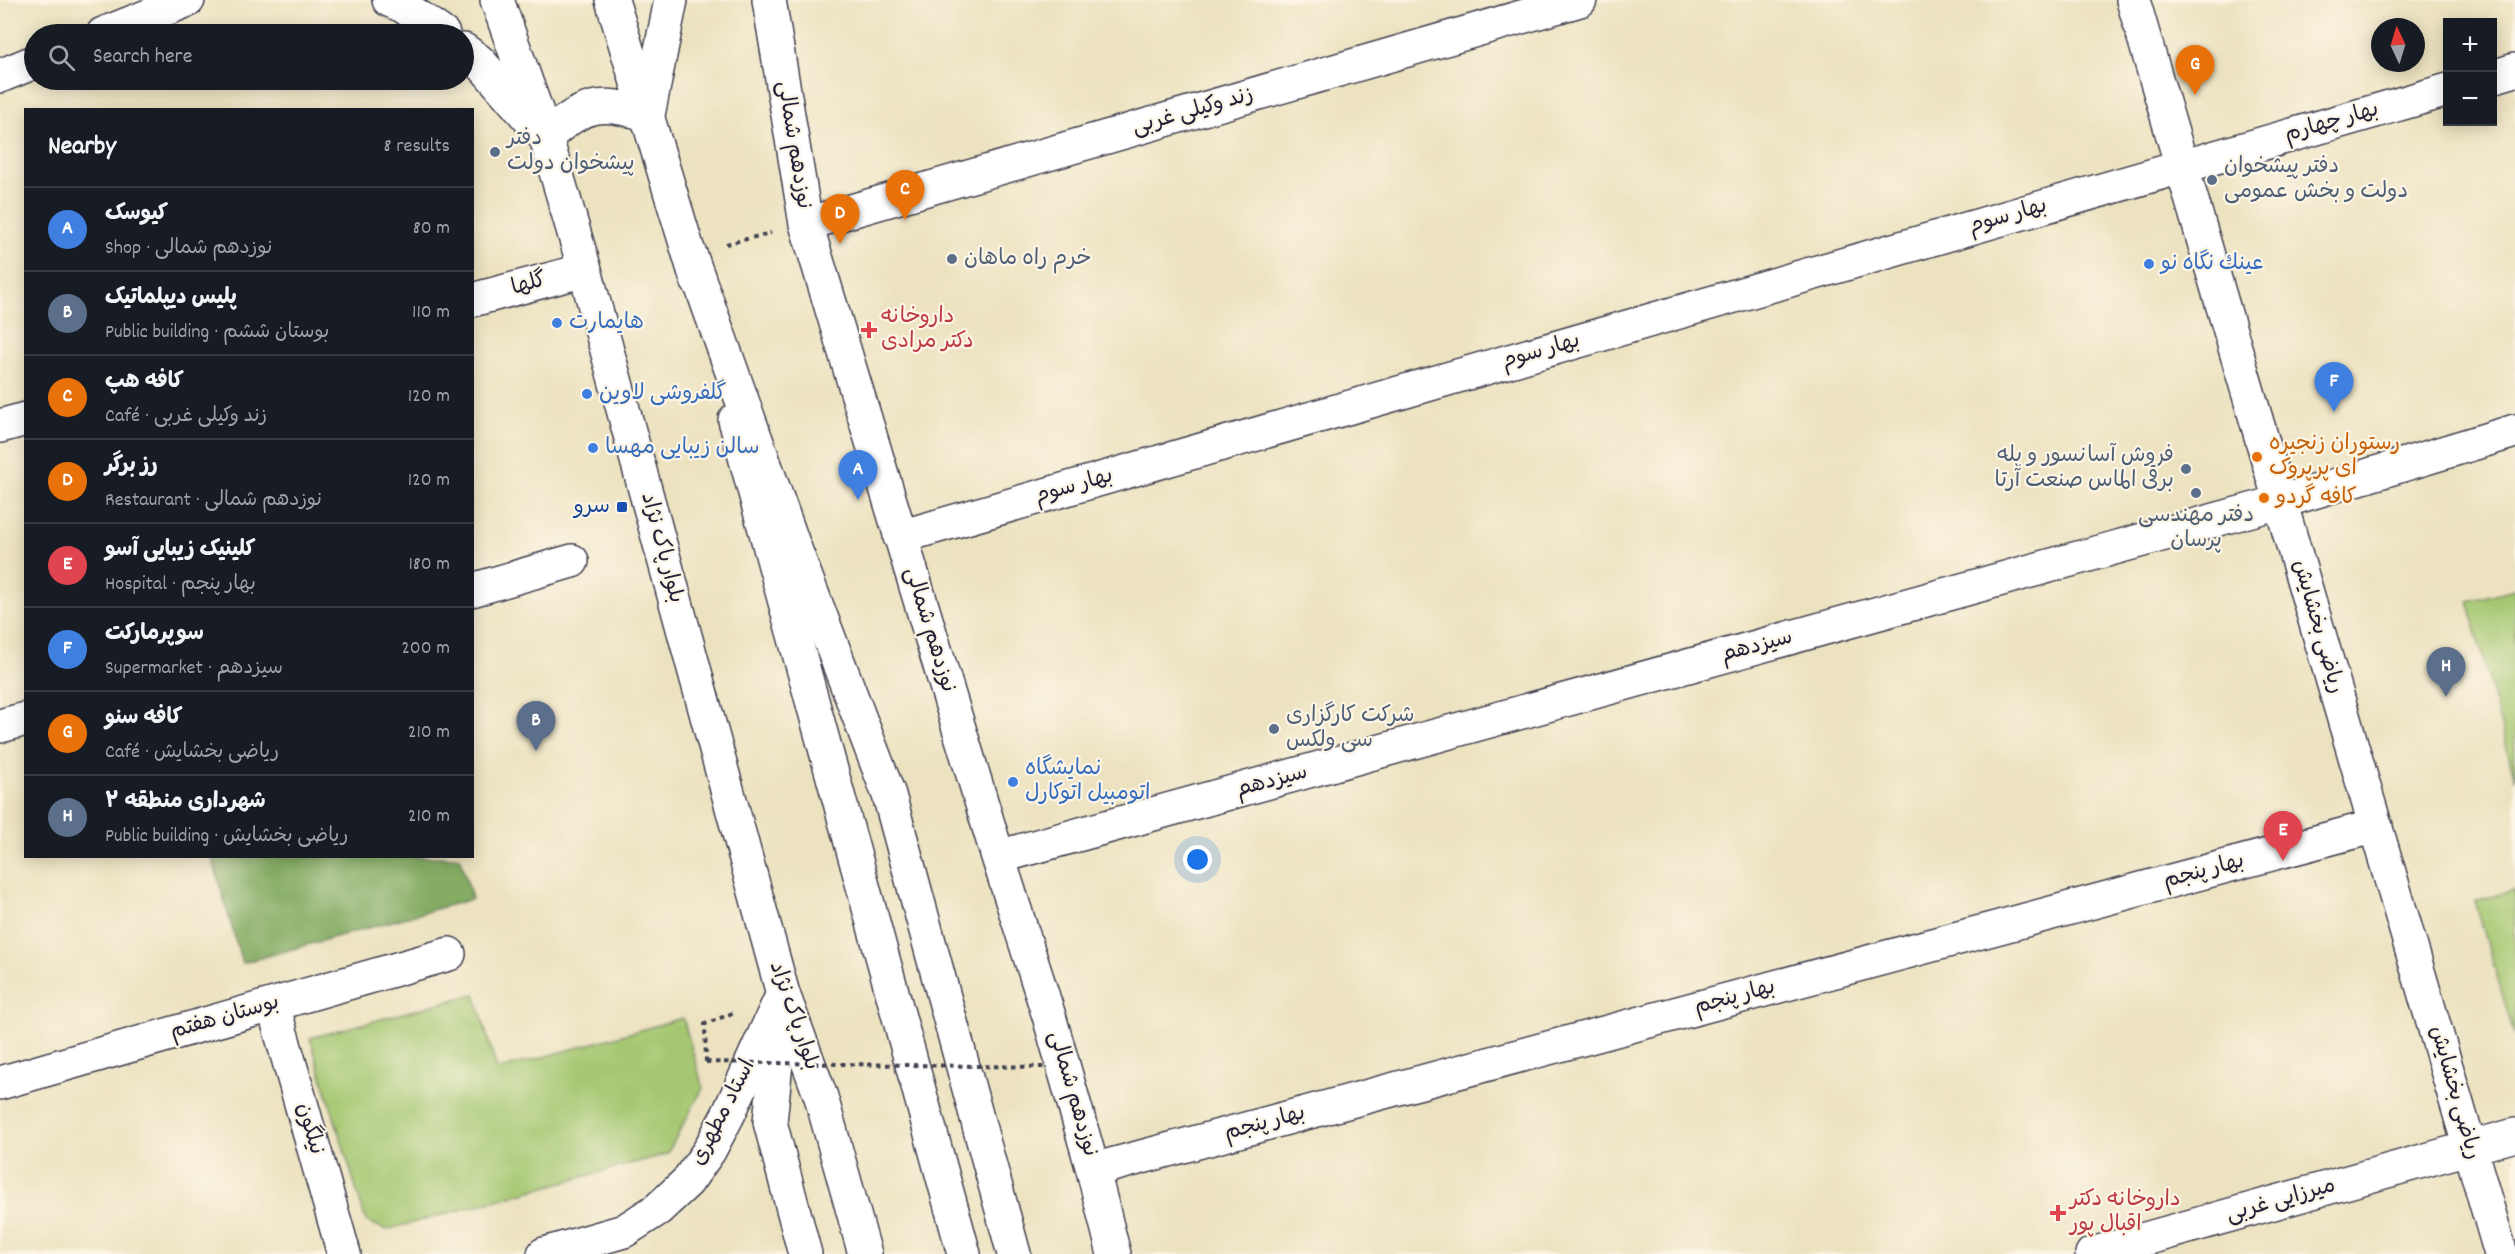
<!DOCTYPE html>
<html lang="en">
<head>
<meta charset="utf-8">
<style>
  :root { --surface:#171b24; --page:#242831; --text:#f1f3f6; --muted:#9ea1a6; --line:#363941; --accent:#1f6fb2 }
  body { margin:0; font-family:Dekko,"Playpen Sans Arabic",sans-serif; background:var(--page); color:var(--text) }
  .controls { position:absolute; right:18px; top:18px; display:grid; overflow:hidden; border-radius:0px; box-shadow:0 3px 15px #0003 }
  .controls button { width:54px; height:54px; display:grid; place-items:center; padding:0; border:0; border-bottom:2px solid var(--line); background:var(--surface); color:var(--text); font:30px sans-serif }
  .compass { position:absolute; left:2371px; top:18px; width:54px; height:54px; border-radius:50%; background:var(--surface); box-shadow:0 3px 15px #0003; rotate:356deg }
  .you { position:absolute; left:1198px; top:860px; width:21px; height:21px; margin:-15px; border:4px solid #fff; border-radius:50%; background:#1a73e8; box-shadow:0 0 0 9px #1a73e833 }
  .badge { display:grid; place-items:center; width:39px; height:39px; border-radius:50%; background:var(--accent); color:#fff; font-size:20px; font-weight:700 }
  .pin { position:absolute; translate:-50% -50px; filter:drop-shadow(0 2px 3px #0008) }
  .pin::after { content:''; position:absolute; top:32px; width:21px; height:18px; background:inherit; clip-path:polygon(0 0,100% 0,50% 100%) }
  .list { margin:0; padding:0; list-style:none }
  h2 { display:flex; justify-content:space-between; align-items:center; height:78px; margin:0; padding:0 24px; font-size:26px }
  h2 small { font-size:20px; font-weight:400; color:var(--muted) }
  .list li { display:grid; grid-template-columns:39px 1fr auto; gap:18px; align-items:center; box-sizing:border-box; height:84px; padding:0 24px; border-top:2px solid var(--line) }
  .list b { display:block; font-size:22px; white-space:nowrap }
  .list p { margin:0; font-size:20px; white-space:nowrap; color:var(--muted) }
  .list em { font-size:20px; font-style:normal; color:var(--muted) }
  .icon { flex:none; width:33px; height:33px; fill:none; stroke:currentColor; stroke-width:2; stroke-linecap:round; stroke-linejoin:round }
  .map { position:relative; flex:none; width:2515px; height:1254px; overflow:hidden }
  .search { position:absolute; background:var(--surface); box-shadow:0 3px 15px #0003; left:24px; top:24px; width:450px; height:66px; display:flex; align-items:center; gap:15px; box-sizing:border-box; padding:0 21px; border-radius:33px; color:var(--muted); font-size:22px }
  .panel { position:absolute; background:var(--surface); box-shadow:0 3px 15px #0003; left:24px; top:108px; width:450px; height:750px; border-radius:0px }
  .map>svg:first-child { display:block }
  .green { fill:#a5c771; stroke:#647456; stroke-width:1.5 }
  .forest { fill:#84ac63; stroke:#53674f; stroke-width:1.5 }
  .lines { fill:none; stroke-linecap:round; stroke-linejoin:round }
  .minor-casing { stroke:#403f4f; stroke-width:36 }
  .major-casing { stroke:#403f4f; stroke-width:36 }
  .highway-casing { stroke:#403f4f; stroke-width:36 }
  .path { stroke:#403f4f; stroke-width:4; stroke-dasharray:4.5 4.5; stroke-linecap:butt }
  .minor { stroke:#fff; stroke-width:33 }
  .major { stroke:#fff; stroke-width:33 }
  .highway { stroke:#fff; stroke-width:33 }
  .path-bridge { stroke:#403f4f; stroke-width:4; stroke-dasharray:4.5 4.5; stroke-linecap:butt }
  .service-dot { fill:#5c6f8a; stroke:#fcf5e5; stroke-width:2 }
  .shop-dot { fill:#3f7fe0; stroke:#fcf5e5; stroke-width:2 }
  .health-dot { fill:#e0444e; stroke:#fcf5e5; stroke-width:2 }
  .food-dot { fill:#e8710a; stroke:#fcf5e5; stroke-width:2 }
  .transit-dot { fill:#1a4fb4; stroke:#fcf5e5; stroke-width:2 }
  .labels { text-anchor:middle; dominant-baseline:central; stroke-width:4.5; stroke-linejoin:round; paint-order:stroke }
  .street-label { font-size:22px; fill:#22223b; stroke:#fcf5e5 }
  .service-label { font-size:22px; fill:#4e5e75; stroke:#fcf5e5; text-anchor:start }
  .shop-label { font-size:22px; fill:#366cbe; stroke:#fcf5e5; text-anchor:start }
  .health-label { font-size:22px; fill:#be3a42; stroke:#fcf5e5; text-anchor:start }
  .food-label { font-size:22px; fill:#c56008; stroke:#fcf5e5; text-anchor:start }
  .transit-label { font-size:22px; fill:#164399; stroke:#fcf5e5; text-anchor:end }
</style>
</head>
<body>
<div class="map">
<svg width="2515" height="1254" viewBox="0 0 2515 1254">
  <rect width="100%" height="100%" fill="#fcf5e5"/>
  <filter id="ink" filterUnits="userSpaceOnUse"><feTurbulence type="fractalNoise" baseFrequency=".0167" numOctaves="2"/><feDisplacementMap in="SourceGraphic" scale="12" xChannelSelector="R" yChannelSelector="G"/><feConvolveMatrix kernelMatrix="1 2 1 2 8 2 1 2 1" color-interpolation-filters="sRGB"/></filter>
  <filter id="wash" filterUnits="userSpaceOnUse"><feTurbulence type="fractalNoise" baseFrequency=".008" numOctaves="4" result="noise"/><feDisplacementMap in="SourceGraphic" scale="24" xChannelSelector="R" yChannelSelector="G"/><feGaussianBlur stdDeviation="1.35" result="paint"/><feColorMatrix in="noise" values="0 0 0 0 0 0 0 0 0 0 0 0 0 0 0 0 0 1.4 0 .05"/><feComposite in="paint" operator="in"/></filter>
  <g filter="url(#wash)">
    <rect width="100%" height="100%" fill="#ece2c0"/>
    <path class="green" d="M 2515,589 L 2515,779 L 2468,601 Z
      M 2515,890 L 2515,1038 L 2475,901 Z
      M 475,994 L 497,1070 L 683,1018 L 703,1088 L 667,1154 L 386,1230 L 366,1221 L 310,1038 Z"/>
    <path class="forest" d="M 212,857 L 460,857 L 472,899 L 242,963 Z"/>
  </g>
  <g filter="url(#ink)">
    <g class="lines">
      <defs>
        <path id="minor" d="M 769,0 L 806,224 L 998,857 L 1049,1016 L 1093,1170 L 1114,1254
          M 2133,0 L 2501,1254
          M 2492,77 L 2515,70
          M 806,224 L 1580,0
          M 472,300 L 585,270
          M 0,426 L 26,419
          M 900,537 L 2448,90
          M 472,590 L 572,561
          M 0,726 L 26,719
          M 998,857 L 2280,502 L 2515,431
          M 273,1005 L 344,1254
          M 0,1083 L 449,954
          M 1093,1170 L 2376,826
          M 544,1254 L 624,1231 L 658,1209 L 687,1182 L 709,1151 L 729,1113 L 781,998
          M 2092,1254 L 2515,1135"/>
        <path id="major" d="M 389,0 L 403,6 L 443,34
          M 497,0 L 546,138 L 585,270 L 783,994 L 821,1097 L 865,1254
          M 612,0 L 697,280
          M 103,34 L 188,0
          M 464,50 L 479,61 L 546,138 C 582,104 601,99 648,115 L 671,0
          M 0,76 L 34,62
          M 735,420 L 964,1254"/>
        <path id="highway" d="M 690,254 L 795,549 L 889,795 L 1014,1254
          M 783,994 L 770,1122 L 805,1254"/>
      </defs>
      <use href="#minor" class="minor-casing"/>
      <use href="#major" class="major-casing"/>
      <use href="#highway" class="highway-casing"/>
      <path class="path" d="M 726,244 L 771,233
        M 706,1062 L 705,1024 L 733,1013"/>
      <use href="#minor" class="minor"/>
      <use href="#major" class="major"/>
      <use href="#highway" class="highway"/>
      <path class="path-bridge" d="M 706,1062 L 1044,1067"/>
    </g>
  </g>
  <g class="service-dot">
    <circle cx="495" cy="152" r="6"/>
    <circle cx="2212" cy="180" r="6"/>
    <circle cx="952" cy="259" r="6"/>
    <circle cx="2186" cy="469" r="6"/>
    <circle cx="2196" cy="493" r="6"/>
    <circle cx="1274" cy="729" r="6"/>
  </g>
  <g class="shop-dot">
    <circle cx="2149" cy="264" r="6"/>
    <circle cx="557" cy="323" r="6"/>
    <circle cx="587" cy="394" r="6"/>
    <circle cx="593" cy="448" r="6"/>
    <circle cx="1013" cy="782" r="6"/>
  </g>
  <g class="health-dot">
    <path d="M866 321h6v6h6v6h-6v6h-6v-6h-6v-6h6z"/>
    <path d="M2055 1204h6v6h6v6h-6v6h-6v-6h-6v-6h6z"/>
  </g>
  <g class="food-dot">
    <circle cx="2257" cy="457" r="6"/>
    <circle cx="2264" cy="498" r="6"/>
  </g>
  <rect class="transit-dot" x="616" y="501" width="12" height="12" rx="3"/>
  <g class="labels">
    <g class="street-label">
      <text transform="translate(1193 112) rotate(-16)">زند وکیلی غربی</text>
      <text transform="translate(2332 123) rotate(-16)">بهار چهارم</text>
      <text transform="translate(793 145) rotate(81)">نوزدهم شمالی</text>
      <text transform="translate(2008 217) rotate(-16)">بهار سوم</text>
      <text transform="translate(529 285) rotate(-15)">گلها</text>
      <text transform="translate(1541 352) rotate(-16)">بهار سوم</text>
      <text transform="translate(1074 487) rotate(-16)">بهار سوم</text>
      <text transform="translate(661 548) rotate(75)">بلوار پاک نژاد</text>
      <text transform="translate(2317 627) rotate(74)">ریاضی بخشایش</text>
      <text transform="translate(929 630) rotate(73)">نوزدهم شمالی</text>
      <text transform="translate(1757 647) rotate(-15)">سیزدهم</text>
      <text transform="translate(1272 782) rotate(-15)">سیزدهم</text>
      <text transform="translate(2204 872) rotate(-15)">بهار پنجم</text>
      <text transform="translate(1735 998) rotate(-15)">بهار پنجم</text>
      <text transform="translate(793 1016) rotate(71)">بلوار پاک نژاد</text>
      <text transform="translate(225 1018) rotate(-16)">بوستان هفتم</text>
      <text transform="translate(2454 1093) rotate(74)">ریاضی بخشایش</text>
      <text transform="translate(1072 1094) rotate(74)">نوزدهم شمالی</text>
      <text transform="translate(724 1113) rotate(-63)">استاد مطهری</text>
      <text transform="translate(1265 1124) rotate(-15)">بهار پنجم</text>
      <text transform="translate(309 1129) rotate(74)">نیلگون</text>
      <text transform="translate(2281 1201) rotate(-16)">میرزایی غربی</text>
    </g>
    <g class="service-label">
      <text x="507" y="139">دفتر<tspan x="507" dy="25">پیشخوان دولت</tspan></text>
      <text x="2224" y="167">دفتر پیشخوان<tspan x="2224" dy="25">دولت و بخش عمومی</tspan></text>
      <text x="964" y="259">خرم راه ماهان</text>
      <text x="2174" y="456" text-anchor="end">فروش آسانسور و پله<tspan x="2174" dy="25">برقی الماس صنعت آرتا</tspan></text>
      <text x="2196" y="516" text-anchor="middle">دفتر مهندسی<tspan x="2196" dy="25">پرسان</tspan></text>
      <text x="1286" y="716">شرکت کارگزاری<tspan x="1286" dy="25">سی ولکس</tspan></text>
    </g>
    <g class="shop-label">
      <text x="2161" y="264">عينك نگاه نو</text>
      <text x="569" y="323">هایمارت</text>
      <text x="599" y="394">گلفروشی لاوین</text>
      <text x="605" y="448">سالن زیبایی مهسا</text>
      <text x="1025" y="769">نمایشگاه<tspan x="1025" dy="25">اتومبیل اتوکارل</tspan></text>
    </g>
    <g class="health-label">
      <text x="881" y="317">داروخانه<tspan x="881" dy="25">دکتر مرادی</tspan></text>
      <text x="2070" y="1200">داروخانه دکتر<tspan x="2070" dy="25">اقبال پور</tspan></text>
    </g>
    <g class="food-label">
      <text x="2269" y="444">رستوران زنجیره<tspan x="2269" dy="25">ای پرپروک</tspan></text>
      <text x="2276" y="498">کافه گردو</text>
    </g>
    <g class="transit-label">
      <text x="610" y="507">سرو</text>
    </g>
  </g>
</svg>
<div class="controls">
<button>+</button>
<button>−</button>
</div>
<svg class="compass" viewBox="-18 -18 36 36"><path d="M0-13l5 13h-10z" fill="#e53935"/><path d="M0 13l5-13h-10z" fill="#9ea1a6"/></svg>
<div class="you"></div>
<div class="pin badge" style="left:858px;top:500px;background:#3f7fe0">A</div>
<div class="pin badge" style="left:536px;top:751px;background:#5c6f8a">B</div>
<div class="pin badge" style="left:905px;top:220px;background:#e8710a">C</div>
<div class="pin badge" style="left:840px;top:244px;background:#e8710a">D</div>
<div class="pin badge" style="left:2283px;top:861px;background:#e0444e">E</div>
<div class="pin badge" style="left:2334px;top:412px;background:#3f7fe0">F</div>
<div class="pin badge" style="left:2195px;top:95px;background:#e8710a">G</div>
<div class="pin badge" style="left:2446px;top:697px;background:#5c6f8a">H</div>
<div class="search"><svg class="icon" aria-label="search" viewBox="0 0 24 24"><circle cx="10" cy="10" r="6"/><path d="M15 15l6 6"/></svg>Search here</div>
<section class="panel">
<h2>Nearby<small>8 results</small></h2>
<ul class="list">
<li><span class="badge" style="background:#3f7fe0">A</span><div><b>کیوسک</b><p>Shop · نوزدهم شمالی</p></div><em>80 m</em></li>
<li><span class="badge" style="background:#5c6f8a">B</span><div><b>پلیس دیپلماتیک</b><p>Public building · بوستان ششم</p></div><em>110 m</em></li>
<li><span class="badge" style="background:#e8710a">C</span><div><b>کافه هپ</b><p>Café · زند وکیلی غربی</p></div><em>120 m</em></li>
<li><span class="badge" style="background:#e8710a">D</span><div><b>رز برگر</b><p>Restaurant · نوزدهم شمالی</p></div><em>120 m</em></li>
<li><span class="badge" style="background:#e0444e">E</span><div><b>کلینیک زیبایی آسو</b><p>Hospital · بهار پنجم</p></div><em>180 m</em></li>
<li><span class="badge" style="background:#3f7fe0">F</span><div><b>سوپرمارکت</b><p>Supermarket · سیزدهم</p></div><em>200 m</em></li>
<li><span class="badge" style="background:#e8710a">G</span><div><b>کافه سنو</b><p>Café · ریاضی بخشایش</p></div><em>210 m</em></li>
<li><span class="badge" style="background:#5c6f8a">H</span><div><b>شهرداری منطقه ۲</b><p>Public building · ریاضی بخشایش</p></div><em>210 m</em></li>
</ul>
</section>
</div>
</body>
</html>
